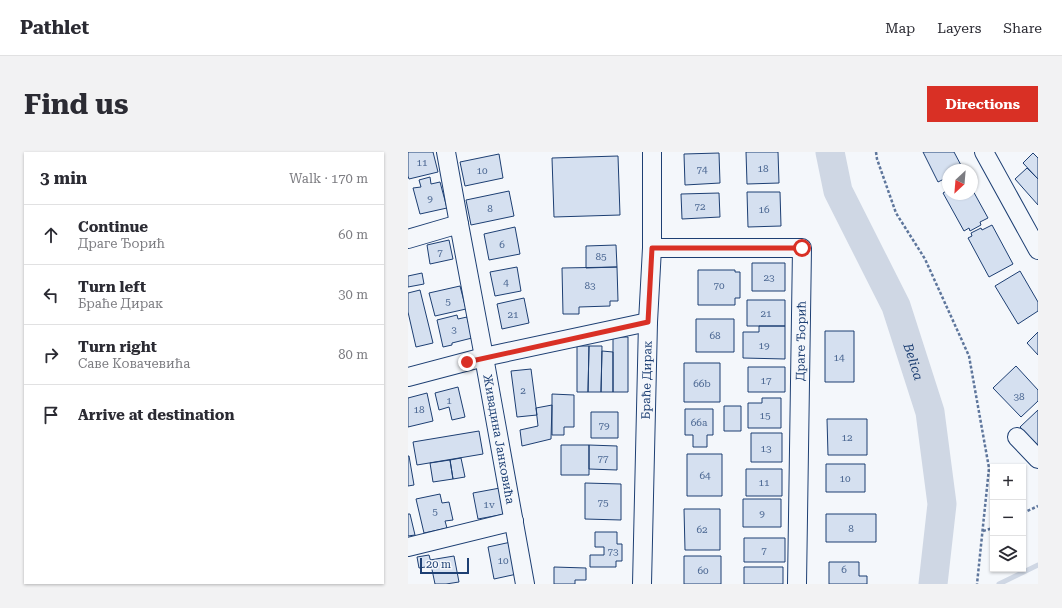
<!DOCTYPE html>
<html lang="en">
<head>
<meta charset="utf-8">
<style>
  :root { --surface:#fff; --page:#f2f2f3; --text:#2b2b33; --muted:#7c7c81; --line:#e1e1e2; --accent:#d93025 }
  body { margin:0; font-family:"Roboto Serif",serif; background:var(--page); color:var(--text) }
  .controls { position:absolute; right:12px; bottom:12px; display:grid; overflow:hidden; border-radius:0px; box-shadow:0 1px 3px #0004 }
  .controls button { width:36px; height:36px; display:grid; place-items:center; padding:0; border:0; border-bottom:1px solid var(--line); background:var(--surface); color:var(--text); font:20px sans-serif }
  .compass { position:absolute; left:534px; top:12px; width:36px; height:36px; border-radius:50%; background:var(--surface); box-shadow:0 1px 3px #0004; rotate:206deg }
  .scale { position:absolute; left:12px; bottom:10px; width:49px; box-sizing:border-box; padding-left:4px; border:2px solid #1d3f73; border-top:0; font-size:11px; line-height:14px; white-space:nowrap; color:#1d3f73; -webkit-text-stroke:3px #f4f7fb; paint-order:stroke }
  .stop { position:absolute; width:12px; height:12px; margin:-9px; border:3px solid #d93025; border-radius:50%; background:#fff }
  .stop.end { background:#d93025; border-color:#fff; box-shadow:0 1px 4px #0008 }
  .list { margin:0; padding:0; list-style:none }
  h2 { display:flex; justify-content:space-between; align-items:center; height:52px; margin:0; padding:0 16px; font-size:17px }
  h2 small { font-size:13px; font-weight:400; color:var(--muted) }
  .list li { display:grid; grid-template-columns:26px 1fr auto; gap:12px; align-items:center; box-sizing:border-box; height:60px; padding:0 16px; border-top:1px solid var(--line) }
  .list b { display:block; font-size:15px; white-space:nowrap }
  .list p { margin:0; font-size:13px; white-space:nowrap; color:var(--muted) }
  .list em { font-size:13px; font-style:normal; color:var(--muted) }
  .icon { flex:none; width:22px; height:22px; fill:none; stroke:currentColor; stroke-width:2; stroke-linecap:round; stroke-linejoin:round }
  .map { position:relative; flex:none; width:630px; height:432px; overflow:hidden; border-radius:0px }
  header { display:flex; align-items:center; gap:24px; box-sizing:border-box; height:56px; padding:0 20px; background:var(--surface); border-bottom:1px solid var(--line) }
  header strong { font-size:19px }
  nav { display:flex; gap:22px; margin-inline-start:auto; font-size:14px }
  .intro { display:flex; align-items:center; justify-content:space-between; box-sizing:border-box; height:96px; padding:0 24px }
  h1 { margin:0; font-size:28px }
  .button { padding:10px 18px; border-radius:0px; background:var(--accent); color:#fff; font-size:14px; font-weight:700 }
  main { display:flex; gap:24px; padding:0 24px }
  aside { flex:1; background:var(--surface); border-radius:0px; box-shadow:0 1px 3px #0004 }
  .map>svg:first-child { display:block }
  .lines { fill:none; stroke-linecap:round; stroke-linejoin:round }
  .stream { stroke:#cfd7e4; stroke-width:5 }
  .river { stroke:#cfd7e4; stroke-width:29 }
  .building { fill:#d5e0f0; stroke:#1d3f73 }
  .minor-casing { stroke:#1d3f73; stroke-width:20 }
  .path { stroke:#5e769c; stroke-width:2.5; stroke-dasharray:3 2; stroke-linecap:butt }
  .minor { stroke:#f4f7fb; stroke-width:18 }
  .route { stroke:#d93025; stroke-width:5 }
  .labels { text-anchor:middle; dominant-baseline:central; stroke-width:3; stroke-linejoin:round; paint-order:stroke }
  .number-label { font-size:10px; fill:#4b6792 }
  .street-label { font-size:12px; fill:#1d3f73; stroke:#f4f7fb }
  .water-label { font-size:13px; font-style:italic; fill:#1d3f73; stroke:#f4f7fb }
</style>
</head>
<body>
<header>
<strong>Pathlet</strong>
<nav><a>Map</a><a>Layers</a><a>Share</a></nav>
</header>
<div class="intro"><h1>Find us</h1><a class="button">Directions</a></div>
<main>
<aside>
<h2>3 min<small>Walk · 170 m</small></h2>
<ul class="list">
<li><svg class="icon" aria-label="ahead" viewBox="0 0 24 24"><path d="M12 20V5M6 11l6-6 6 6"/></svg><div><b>Continue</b><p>Драге Ђорић</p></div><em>60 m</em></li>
<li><svg class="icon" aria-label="left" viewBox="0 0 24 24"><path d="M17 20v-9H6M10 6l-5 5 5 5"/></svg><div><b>Turn left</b><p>Браће Дирак</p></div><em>30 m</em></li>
<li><svg class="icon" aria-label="right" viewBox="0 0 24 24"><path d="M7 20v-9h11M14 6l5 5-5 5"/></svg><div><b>Turn right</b><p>Саве Ковачевића</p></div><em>80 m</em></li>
<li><svg class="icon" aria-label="arrive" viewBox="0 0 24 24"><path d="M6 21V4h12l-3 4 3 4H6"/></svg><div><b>Arrive at destination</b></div></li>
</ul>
</aside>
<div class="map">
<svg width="630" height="432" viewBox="0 0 630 432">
  <rect width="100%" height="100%" fill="#f4f7fb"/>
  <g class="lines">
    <path class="stream" d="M 591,432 L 630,413"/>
    <path class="river" id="s1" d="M 422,0 L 430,39 L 488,154 L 522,260 L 534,352 L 525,432"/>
  </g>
  <path class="building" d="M 0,0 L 25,0 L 30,20 L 1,27 L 0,24 Z
    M 338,0 L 370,0 L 371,31 L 339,32 Z
    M 515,0 L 546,0 L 555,17 L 553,18 L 540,18 L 540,29 L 538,30 L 536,27 L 530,30 Z
    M 311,1 L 312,31 L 277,33 L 276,2 Z
    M 625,1 L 630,6 L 630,27 L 615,11 Z
    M 91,2 L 95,26 L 57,34 L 52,10 Z
    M 210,4 L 212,63 L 146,65 L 144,6 Z
    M 619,16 L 630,27 L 630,53 L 607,27 Z
    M 22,25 L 23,32 L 32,30 L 39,56 L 12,62 L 5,36 L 13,35 L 11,28 Z
    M 540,34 L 540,42 L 564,42 L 564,37 L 580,66 L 572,70 L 573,73 L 562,79 L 561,76 L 556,79 L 535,41 L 540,38 L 538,35 Z
    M 101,39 L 106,64 L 63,73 L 58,48 Z
    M 339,40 L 372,40 L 373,74 L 340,75 Z
    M 311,41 L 312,65 L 274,67 L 273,42 Z
    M 584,73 L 605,112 L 581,125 L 560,86 L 564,84 L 563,81 L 573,76 L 574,78 Z
    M 107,75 L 112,102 L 81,108 L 76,82 Z
    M 41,88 L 45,107 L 22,112 L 19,93 Z
    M 208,93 L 209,115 L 178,116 L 178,94 Z
    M 344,111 L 377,111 L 377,139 L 344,139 Z
    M 109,115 L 113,139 L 87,144 L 82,120 Z
    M 209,115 L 210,149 L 202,149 L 202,154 L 171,155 L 171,162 L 155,162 L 154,116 Z
    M 290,118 L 327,118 L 327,120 L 332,120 L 332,146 L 327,146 L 327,153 L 290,153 Z
    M 612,119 L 630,150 L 630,159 L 610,172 L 587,134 Z
    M 14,121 L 16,132 L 0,135 L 0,124 Z
    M 52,134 L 58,157 L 27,164 L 21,141 Z
    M 12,138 L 25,191 L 8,195 L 0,160 L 0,141 Z
    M 116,146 L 121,171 L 94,177 L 89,152 Z
    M 339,148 L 377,148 L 377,174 L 339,174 Z
    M 49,163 L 50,167 L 59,165 L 64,186 L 44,191 L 44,193 L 35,195 L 29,168 Z
    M 288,167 L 326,167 L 326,200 L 288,200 Z
    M 351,174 L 377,174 L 377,207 L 335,206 L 335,180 L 351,180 Z
    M 417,179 L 446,179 L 446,230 L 417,230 Z
    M 630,180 L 630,203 L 619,191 Z
    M 205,185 L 220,185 L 220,240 L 205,240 Z
    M 169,194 L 181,194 L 180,240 L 169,240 Z
    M 181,194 L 194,194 L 193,240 L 180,240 Z
    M 194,199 L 205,200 L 205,240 L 193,240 Z
    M 276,211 L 312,211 L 312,250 L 276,250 Z
    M 608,214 L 630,238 L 630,249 L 613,265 L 585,236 Z
    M 340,215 L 377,215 L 377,240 L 340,240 Z
    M 123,217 L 129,263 L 109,265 L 103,219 Z
    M 50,235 L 57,265 L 44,268 L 41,255 L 31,258 L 27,241 Z
    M 19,241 L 25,269 L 0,275 L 0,246 Z
    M 144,242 L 166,243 L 166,275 L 156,275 L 156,283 L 144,283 Z
    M 354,246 L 373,246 L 373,276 L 340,276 L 340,251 L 354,251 Z
    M 144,253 L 143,287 L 114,294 L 112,278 L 130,274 L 128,256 Z
    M 316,254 L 333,254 L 333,279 L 316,279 Z
    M 277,257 L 305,257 L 305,283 L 299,283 L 299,295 L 285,295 L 285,283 L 277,283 Z
    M 630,258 L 630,293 L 612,275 Z
    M 183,260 L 210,260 L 210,286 L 183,286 Z
    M 419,267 L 459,267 L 459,303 L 420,303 Z
    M 71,279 L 75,302 L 9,313 L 5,290 Z
    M 343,281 L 374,281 L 374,310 L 343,310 Z
    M 153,293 L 181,293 L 181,323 L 153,323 Z
    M 181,293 L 209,294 L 209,318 L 181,317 Z
    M 279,302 L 314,302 L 314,344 L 279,344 Z
    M 0,304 L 1,304 L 6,333 L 0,334 Z
    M 53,306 L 57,325 L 45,327 L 42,308 Z
    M 42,308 L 45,327 L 25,330 L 22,311 Z
    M 418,312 L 457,312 L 457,340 L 418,340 Z
    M 338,317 L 374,317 L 374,344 L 338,344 Z
    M 177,331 L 213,332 L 213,368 L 177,367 Z
    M 92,336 L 97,362 L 70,367 L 65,341 Z
    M 32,342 L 34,351 L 41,350 L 45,368 L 37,369 L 39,376 L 16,381 L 8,347 Z
    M 335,347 L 373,347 L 373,375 L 335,375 Z
    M 276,357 L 312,357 L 312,398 L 277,398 Z
    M 0,362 L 2,362 L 7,383 L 0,384 Z
    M 418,362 L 468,362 L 468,390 L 418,390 Z
    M 187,380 L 209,380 L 209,392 L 214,392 L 214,409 L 208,409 L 208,415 L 182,415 L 182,403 L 196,403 L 196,395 L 187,395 Z
    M 336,386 L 377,386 L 377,410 L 336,410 Z
    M 103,390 L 109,422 L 86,427 L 80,395 Z
    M 21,403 L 24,414 L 11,416 L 9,405 Z
    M 46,404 L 51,430 L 38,432 L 27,432 L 22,408 Z
    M 276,404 L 313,404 L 313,432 L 276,432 Z
    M 421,410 L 451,410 L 451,424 L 459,424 L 459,432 L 421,432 Z
    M 146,415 L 178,416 L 178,428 L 167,428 L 167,432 L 146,432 Z
    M 336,415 L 375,415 L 375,432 L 336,432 Z"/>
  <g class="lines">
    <defs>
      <g id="minor">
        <path id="s2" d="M 38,0 L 51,72 L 76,205 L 117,432"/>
        <path d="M 576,0 L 630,98"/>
        <path d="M 0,87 L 51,72"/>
        <path d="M 244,96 L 394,96 L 389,432"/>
        <path d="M 0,225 L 76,205 L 240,170"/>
        <path d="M 609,285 L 630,307"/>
        <path d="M 0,395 L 106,369"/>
        <path id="s3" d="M 234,432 L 240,170 L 244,96 L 244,0"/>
      </g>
    </defs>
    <use href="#minor" class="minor-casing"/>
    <path class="path" d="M 468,0 L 469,7 L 488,61 L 517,107 L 561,204 L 581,316 L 569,432
      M 615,361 L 630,354
      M 575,379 L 585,376"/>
    <use href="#minor" class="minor"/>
  </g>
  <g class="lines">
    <path class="route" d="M 59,210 L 240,170 L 244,96 L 394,96"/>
  </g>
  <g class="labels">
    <g class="number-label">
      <text x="14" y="10">11</text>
      <text x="355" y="16">18</text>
      <text x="294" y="17">74</text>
      <text x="74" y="18">10</text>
      <text x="22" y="46">9</text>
      <text x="292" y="54">72</text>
      <text x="82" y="56">8</text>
      <text x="356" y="57">16</text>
      <text x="94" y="92">6</text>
      <text x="32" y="100">7</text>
      <text x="193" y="104">85</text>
      <text x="361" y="125">23</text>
      <text x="98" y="130">4</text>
      <text x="182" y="133">83</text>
      <text x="311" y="133">70</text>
      <text x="40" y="149">5</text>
      <text x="358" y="161">21</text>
      <text x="105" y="162">21</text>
      <text x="46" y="177">3</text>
      <text x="307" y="183">68</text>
      <text x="356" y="193">19</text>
      <text x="431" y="205">14</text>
      <text x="358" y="228">17</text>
      <text x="294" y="231">66b</text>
      <text x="115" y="238">2</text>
      <text x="611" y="244">38</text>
      <text x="41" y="248">1</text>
      <text x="11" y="257">18</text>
      <text x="357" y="263">15</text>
      <text x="291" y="270">66a</text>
      <text x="196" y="273">79</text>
      <text x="439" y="285">12</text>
      <text x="358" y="296">13</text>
      <text x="195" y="306">77</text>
      <text x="297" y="323">64</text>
      <text x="437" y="326">10</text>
      <text x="356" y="330">11</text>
      <text x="195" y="350">75</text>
      <text x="81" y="352">1v</text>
      <text x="27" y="359">5</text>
      <text x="354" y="361">9</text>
      <text x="443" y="376">8</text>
      <text x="294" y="377">62</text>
      <text x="356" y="398">7</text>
      <text x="205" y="399">73</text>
      <text x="95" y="408">10</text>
      <text x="436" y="417">6</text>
      <text x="295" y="418">60</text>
    </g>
    <g class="street-label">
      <text transform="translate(393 189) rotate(-89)">Драге Ђорић</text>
      <text stroke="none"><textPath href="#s3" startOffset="204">Браће Дирак</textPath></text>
      <text stroke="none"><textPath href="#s2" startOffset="292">Живадина Јанковића</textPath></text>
    </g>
    <g class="water-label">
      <text stroke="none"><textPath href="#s1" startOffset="227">Belica</textPath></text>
    </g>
  </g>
</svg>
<div class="controls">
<button>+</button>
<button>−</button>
<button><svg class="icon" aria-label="layers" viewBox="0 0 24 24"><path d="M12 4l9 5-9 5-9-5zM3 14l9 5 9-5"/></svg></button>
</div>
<svg class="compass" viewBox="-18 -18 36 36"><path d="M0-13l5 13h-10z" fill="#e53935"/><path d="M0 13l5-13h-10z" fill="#7c7c81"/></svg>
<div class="scale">20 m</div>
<div class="stop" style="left:394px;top:96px"></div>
<div class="stop end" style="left:59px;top:210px"></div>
</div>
</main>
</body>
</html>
